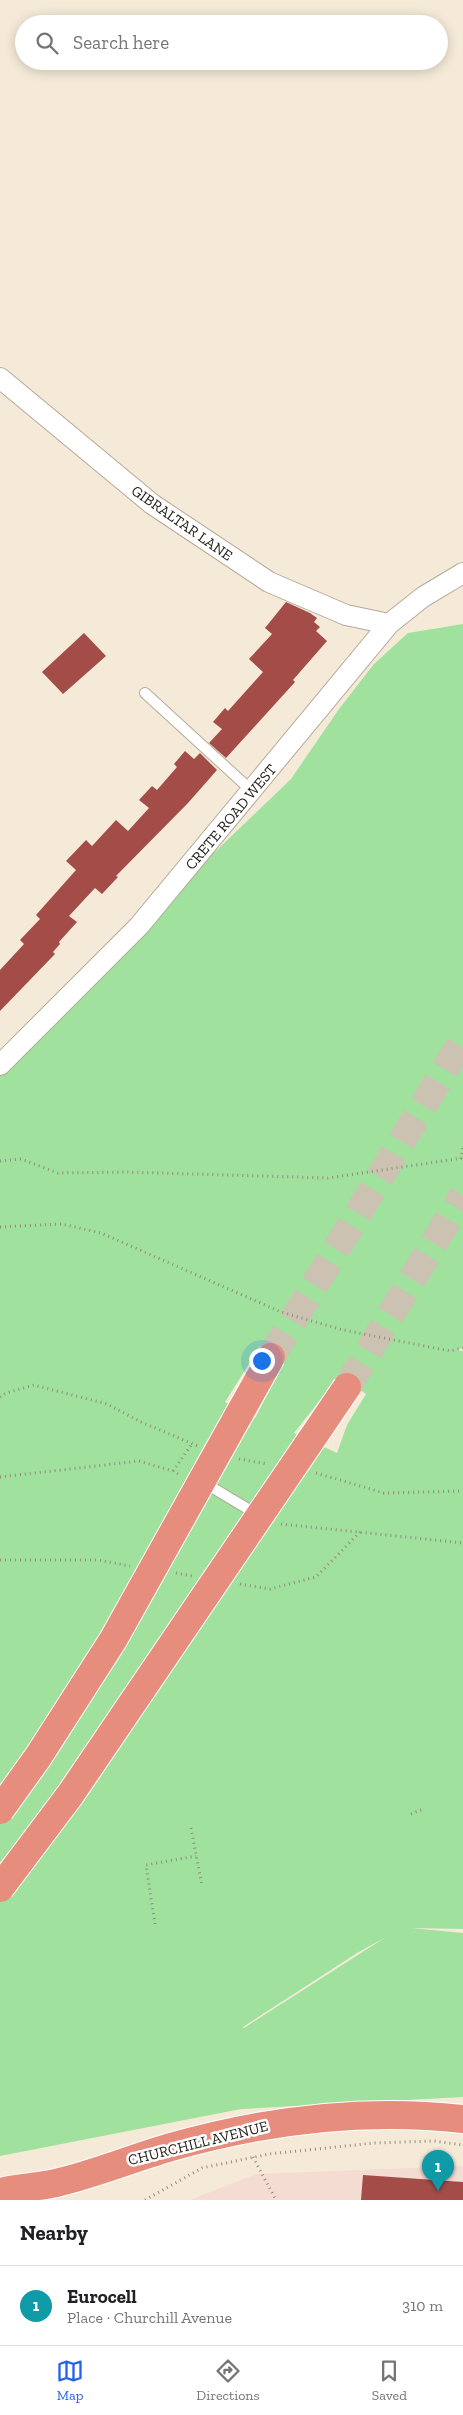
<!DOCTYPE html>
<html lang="en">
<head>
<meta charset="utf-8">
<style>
  :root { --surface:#fff; --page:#f6f6f6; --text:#202124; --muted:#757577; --line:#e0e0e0; --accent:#2563eb }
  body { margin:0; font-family:"Zilla Slab",serif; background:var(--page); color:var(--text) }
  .you { position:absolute; left:261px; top:1360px; width:18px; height:18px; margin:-12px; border:4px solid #fff; border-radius:50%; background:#1a73e8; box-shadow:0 0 0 8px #1a73e833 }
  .badge { display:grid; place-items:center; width:32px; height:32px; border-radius:50%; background:var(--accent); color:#fff; font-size:16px; font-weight:700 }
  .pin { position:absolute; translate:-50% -41px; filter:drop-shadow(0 1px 2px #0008) }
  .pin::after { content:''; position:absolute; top:26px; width:18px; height:15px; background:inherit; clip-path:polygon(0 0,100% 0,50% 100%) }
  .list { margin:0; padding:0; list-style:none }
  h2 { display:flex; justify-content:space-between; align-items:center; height:65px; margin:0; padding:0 20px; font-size:21px }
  h2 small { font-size:16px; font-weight:400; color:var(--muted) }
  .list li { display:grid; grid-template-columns:32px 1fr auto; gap:15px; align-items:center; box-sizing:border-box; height:80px; padding:0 20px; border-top:1px solid var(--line) }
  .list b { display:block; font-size:19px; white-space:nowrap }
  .list p { margin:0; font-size:16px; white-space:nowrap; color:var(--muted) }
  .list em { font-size:16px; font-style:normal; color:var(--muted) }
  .icon { flex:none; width:28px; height:28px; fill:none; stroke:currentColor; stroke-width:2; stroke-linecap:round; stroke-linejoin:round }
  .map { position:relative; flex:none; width:463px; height:2200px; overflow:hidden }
  .search { position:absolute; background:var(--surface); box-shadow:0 2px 12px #0003; left:15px; right:15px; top:15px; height:55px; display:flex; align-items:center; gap:12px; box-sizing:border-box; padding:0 18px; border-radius:28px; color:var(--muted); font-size:19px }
  .sheet { height:145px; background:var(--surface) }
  nav { display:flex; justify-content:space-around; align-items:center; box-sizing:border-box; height:70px; border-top:1px solid var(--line); background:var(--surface); font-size:14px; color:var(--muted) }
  nav a { display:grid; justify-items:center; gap:2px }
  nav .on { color:var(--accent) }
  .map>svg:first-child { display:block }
  .commercial { fill:#f4dcd2 }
  .green { fill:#9fe19d; fill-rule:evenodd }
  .building { fill:#a34c48 }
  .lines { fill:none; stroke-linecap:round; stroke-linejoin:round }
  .highway-tunnel { stroke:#cbc2b2; stroke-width:28; stroke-dasharray:28 14; stroke-linecap:butt }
  .lane-casing { stroke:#b5aa99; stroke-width:12 }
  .street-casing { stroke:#b5aa99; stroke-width:22 }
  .highway-casing { stroke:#fff; stroke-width:30 }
  .path { stroke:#948c7f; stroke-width:3; stroke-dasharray:1 4; stroke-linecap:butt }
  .lane { stroke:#fff; stroke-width:10 }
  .street { stroke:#fff; stroke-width:20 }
  .highway { stroke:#e78d7e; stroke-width:28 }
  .highway-bridge-casing { stroke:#fff; stroke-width:30; stroke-linecap:butt }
  .highway-bridge { stroke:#e78d7e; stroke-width:28 }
  .labels { text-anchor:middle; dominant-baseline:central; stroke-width:5; stroke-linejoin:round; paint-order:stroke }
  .street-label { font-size:15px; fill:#25211a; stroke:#fff }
</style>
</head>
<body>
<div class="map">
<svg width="463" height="2200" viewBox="0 0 463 2200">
  <rect width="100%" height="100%" fill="#f5ead8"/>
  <path class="commercial" d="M 463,2166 L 463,2200 L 190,2200 L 256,2174 Z"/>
  <path class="green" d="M 463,624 L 463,1348 L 456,1350 L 463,1351 L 463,1929 L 411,1928 L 463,1933 L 463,2097 L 241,2109 L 0,2156 L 0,1075 L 20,1057 L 195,871 L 291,779 L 339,709 L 374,664 L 408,633 ZM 260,1346 L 283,1357 L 285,1361 L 255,1418 L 225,1402 ZM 340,1375 L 366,1394 L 347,1425 L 337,1453 L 294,1433 ZM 386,1937 L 244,2028 L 243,2027 L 357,1953 Z"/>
  <path class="building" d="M 286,602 L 310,613 L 317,618 L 314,622 L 320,627 L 316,631 L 327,641 L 293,680 L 295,682 L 226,758 L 209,743 L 222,729 L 213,722 L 225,708 L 228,711 L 263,672 L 249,659 L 272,634 L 265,628 Z
    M 84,633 L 106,656 L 63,694 L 42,672 Z
    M 185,751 L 194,759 L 200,753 L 217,770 L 188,803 L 116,876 L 118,877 L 102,894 L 95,888 L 69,916 L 77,922 L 59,942 L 60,944 L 53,952 L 55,954 L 0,1011 L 0,970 L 24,944 L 20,940 L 40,919 L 36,915 L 76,870 L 66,861 L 86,840 L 92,846 L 116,820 L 128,831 L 149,808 L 139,800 L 152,786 L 157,790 L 177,767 L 174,764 Z
    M 363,2175 L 463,2182 L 463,2200 L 361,2200 Z"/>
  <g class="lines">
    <path class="highway-tunnel" d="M 271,1357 L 463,1040
      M 347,1387 L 463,1195"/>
    <defs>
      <path id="lane" d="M 145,693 L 252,791
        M 203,1482 L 258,1515"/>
      <path id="street" d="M 0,378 L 152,504 L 269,582 L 346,615 L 389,624
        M 0,1065 L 139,926 L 389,624 L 423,597 L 463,573"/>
      <path id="highway" d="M 0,2192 C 18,2188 38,2187 56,2183 C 95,2174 133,2158 171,2147 C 266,2120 365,2108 463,2119"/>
    </defs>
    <use href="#lane" class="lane-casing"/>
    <use href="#street" class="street-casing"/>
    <use href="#highway" class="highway-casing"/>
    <path class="path" d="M 461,1159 L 463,1146
      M 0,1161 L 21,1159 L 58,1173 L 126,1172 L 328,1178 L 463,1158
      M 0,1227 L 62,1224 L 101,1233 L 281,1312 L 343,1330 L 450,1351 L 463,1348
      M 0,1397 L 6,1393 L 34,1385 L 107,1404 L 141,1422 L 198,1446
      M 239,1459 L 268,1464
      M 173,1471 L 192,1444
      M 316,1473 L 384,1493 L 463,1491
      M 0,1477 L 139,1461 L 173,1471 L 181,1476
      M 281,1524 L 463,1543
      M 0,1560 L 98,1560 L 130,1566
      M 176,1573 L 192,1576
      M 240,1584 L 270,1589 L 316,1577 L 360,1532
      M 411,1814 L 423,1809
      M 191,1828 L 202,1886
      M 155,1924 L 146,1865 L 196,1856
      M 253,2157 L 276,2200
      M 145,2200 L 202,2168 L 269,2154 L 374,2143 L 434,2141 L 463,2145"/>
    <use href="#lane" class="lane"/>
    <use href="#street" class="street"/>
    <use href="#highway" class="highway"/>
    <defs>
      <path id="highway-bridge" d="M 0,1810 L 38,1757 L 113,1640 L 271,1357
        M 0,1888 L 70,1795 L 347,1387"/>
    </defs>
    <use href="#highway-bridge" class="highway-bridge-casing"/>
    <use href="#highway-bridge" class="highway-bridge"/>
  </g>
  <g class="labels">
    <g class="street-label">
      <text transform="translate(182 523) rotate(35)">GIBRALTAR LANE</text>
      <text transform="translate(231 817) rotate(-50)">CRETE ROAD WEST</text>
      <text transform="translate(198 2143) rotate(-14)">CHURCHILL AVENUE</text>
    </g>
  </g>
</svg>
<div class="you"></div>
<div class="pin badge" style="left:438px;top:2191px;background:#0f9aa8">1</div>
<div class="search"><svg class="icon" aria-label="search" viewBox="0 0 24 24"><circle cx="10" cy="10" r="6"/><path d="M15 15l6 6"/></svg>Search here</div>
</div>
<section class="sheet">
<h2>Nearby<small></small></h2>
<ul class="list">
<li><span class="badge" style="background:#0f9aa8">1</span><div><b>Eurocell</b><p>Place · Churchill Avenue</p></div><em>310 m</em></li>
</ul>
</section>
<nav>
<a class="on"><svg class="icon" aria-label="map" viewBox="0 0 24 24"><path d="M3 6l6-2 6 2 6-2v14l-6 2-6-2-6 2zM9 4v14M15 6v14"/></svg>Map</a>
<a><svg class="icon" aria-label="directions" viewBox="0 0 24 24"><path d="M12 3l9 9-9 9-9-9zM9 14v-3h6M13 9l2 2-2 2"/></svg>Directions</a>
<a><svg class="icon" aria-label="saved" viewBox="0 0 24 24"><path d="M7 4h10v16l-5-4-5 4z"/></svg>Saved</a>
</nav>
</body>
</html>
